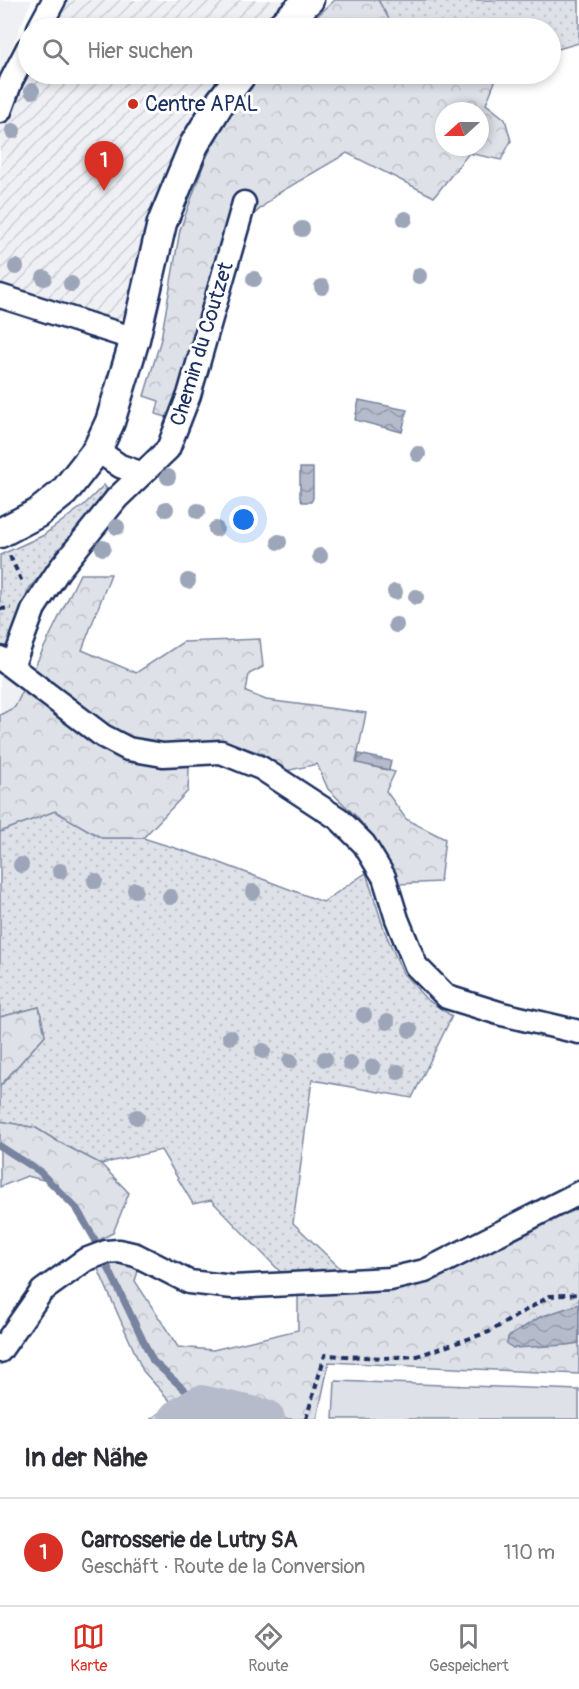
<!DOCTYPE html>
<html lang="de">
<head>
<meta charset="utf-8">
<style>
  :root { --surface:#fff; --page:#f7f7f7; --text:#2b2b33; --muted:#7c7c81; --line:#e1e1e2; --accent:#d93025 }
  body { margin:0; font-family:Pangolin,sans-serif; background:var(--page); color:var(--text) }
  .compass { position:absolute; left:435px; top:102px; width:54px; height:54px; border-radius:50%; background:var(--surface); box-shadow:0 3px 9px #0003; rotate:249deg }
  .you { position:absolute; left:244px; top:520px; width:21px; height:21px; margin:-15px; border:4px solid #fff; border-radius:50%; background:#1a73e8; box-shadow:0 0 0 9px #1a73e833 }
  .badge { display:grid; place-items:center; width:39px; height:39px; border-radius:50%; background:var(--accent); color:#fff; font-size:20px; font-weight:700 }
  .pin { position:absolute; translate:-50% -50px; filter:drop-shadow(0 2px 3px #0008) }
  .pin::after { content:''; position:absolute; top:32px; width:21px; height:18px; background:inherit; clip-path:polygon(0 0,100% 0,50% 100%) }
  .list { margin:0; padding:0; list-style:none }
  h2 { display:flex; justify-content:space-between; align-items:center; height:78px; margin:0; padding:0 24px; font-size:26px }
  h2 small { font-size:20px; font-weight:400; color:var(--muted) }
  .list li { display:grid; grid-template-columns:39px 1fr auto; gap:18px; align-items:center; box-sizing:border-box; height:108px; padding:0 24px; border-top:2px solid var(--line) }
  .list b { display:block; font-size:22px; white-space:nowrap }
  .list p { margin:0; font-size:20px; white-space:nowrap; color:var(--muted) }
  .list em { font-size:20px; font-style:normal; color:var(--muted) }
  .icon { flex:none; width:33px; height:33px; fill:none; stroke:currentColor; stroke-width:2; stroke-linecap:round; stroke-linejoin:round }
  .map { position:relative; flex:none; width:579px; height:1419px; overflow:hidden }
  .search { position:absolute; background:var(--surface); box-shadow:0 3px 9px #0003; left:18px; right:18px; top:18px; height:66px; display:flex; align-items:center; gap:15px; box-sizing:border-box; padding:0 21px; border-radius:33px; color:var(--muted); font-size:22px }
  .sheet { height:186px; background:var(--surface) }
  nav { display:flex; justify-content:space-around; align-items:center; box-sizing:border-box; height:84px; border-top:2px solid var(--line); background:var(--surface); font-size:16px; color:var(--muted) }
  nav a { display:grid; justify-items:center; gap:3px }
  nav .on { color:var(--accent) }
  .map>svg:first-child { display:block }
  .built { fill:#eff0f4 }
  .industrial { fill:url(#industrial-furrows) }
  .grass { fill:url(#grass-dots); stroke:#7c88a2; stroke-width:1.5 }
  .forest { fill:url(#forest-crowns); stroke:#7c88a2; stroke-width:1.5; fill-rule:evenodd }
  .garden { fill:#dee1e7; stroke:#7c88a2; stroke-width:1.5 }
  .water { fill:url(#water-waves); stroke:#77839f; stroke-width:1.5 }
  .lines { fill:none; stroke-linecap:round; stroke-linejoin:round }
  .stream { stroke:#77839f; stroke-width:7 }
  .river { stroke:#b5bbca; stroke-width:40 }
  .minor-casing { stroke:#1b2f5e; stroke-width:27 }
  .major-casing { stroke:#1b2f5e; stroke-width:33 }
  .path { stroke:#1b2f5e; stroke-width:4; stroke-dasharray:6 4.5; stroke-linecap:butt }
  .minor { stroke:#fff; stroke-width:22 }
  .major { stroke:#fff; stroke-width:28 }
  .tree { fill:#9da5b9 }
  .poi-dot { fill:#c8321e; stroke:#fff; stroke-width:2 }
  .labels { text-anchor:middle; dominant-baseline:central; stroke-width:6; stroke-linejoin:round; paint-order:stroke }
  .poi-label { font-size:21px; fill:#1b2f5e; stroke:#fff; text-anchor:start }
  .street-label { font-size:21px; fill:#1b2f5e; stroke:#fff }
</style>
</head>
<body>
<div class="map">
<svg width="579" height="1419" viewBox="0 0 579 1419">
  <defs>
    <pattern id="industrial-furrows" width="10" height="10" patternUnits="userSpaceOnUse" patternTransform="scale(1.5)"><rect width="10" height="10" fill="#eff0f4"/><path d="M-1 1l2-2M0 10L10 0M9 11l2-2" fill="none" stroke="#ccced4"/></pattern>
    <pattern id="grass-dots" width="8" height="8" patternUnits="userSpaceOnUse" patternTransform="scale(1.5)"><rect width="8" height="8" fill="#dee1e7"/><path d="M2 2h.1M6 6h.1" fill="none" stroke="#bec1c9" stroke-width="1.8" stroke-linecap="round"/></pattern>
    <pattern id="forest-crowns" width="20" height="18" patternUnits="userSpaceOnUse" patternTransform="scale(1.5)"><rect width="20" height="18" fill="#dee1e7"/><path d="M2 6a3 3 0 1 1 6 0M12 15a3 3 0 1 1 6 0" fill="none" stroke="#bec1c9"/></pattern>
    <pattern id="water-waves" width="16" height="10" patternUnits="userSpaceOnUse" patternTransform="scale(1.5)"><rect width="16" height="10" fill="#b5bbca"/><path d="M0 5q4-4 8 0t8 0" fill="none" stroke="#9298a7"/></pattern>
  </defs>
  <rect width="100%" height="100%" fill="#fff"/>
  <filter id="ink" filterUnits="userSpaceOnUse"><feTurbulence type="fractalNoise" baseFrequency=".0167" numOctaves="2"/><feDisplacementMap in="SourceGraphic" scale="12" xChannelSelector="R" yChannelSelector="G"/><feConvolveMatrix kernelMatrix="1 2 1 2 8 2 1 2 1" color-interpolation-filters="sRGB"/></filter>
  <g filter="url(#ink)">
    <path class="built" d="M 0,0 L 32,0 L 0,73 Z
      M 0,658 L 29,680 L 15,707 L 0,715 Z"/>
    <path class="industrial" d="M 54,0 L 309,0 L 279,28 L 39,28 Z
      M 28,48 L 28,74 L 242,74 L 221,101 L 135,339 L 0,296 L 0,111 Z"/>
    <path class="grass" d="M 378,0 L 579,0 L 579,43 L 551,51 L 550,28 L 394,28 Z
      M 104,485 L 107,489 C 90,518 67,543 46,570 C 41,577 31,583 28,591 C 19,611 25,642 0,650 L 0,555 L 42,536 L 84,505 Z
      M 55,811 L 102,838 L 143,838 L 210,859 L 323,902 L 366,873 L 385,932 L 403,973 L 426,999 L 452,1016 L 412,1098 L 312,1080 L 293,1223 L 362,1289 L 298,1290 L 211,1200 L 193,1204 L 161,1150 L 101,1164 L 57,1141 L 36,1128 L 0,1121 L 0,1086 L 45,1035 L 39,1007 L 0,1017 L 0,832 Z"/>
    <path class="forest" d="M 335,0 L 378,0 L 394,28 L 304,28 Z
      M 260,74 L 498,74 L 486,104 L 505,119 L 511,141 L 501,160 L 469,153 L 434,197 L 347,153 L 277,194 L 224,241 L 181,390 L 170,418 L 156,414 L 159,401 L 144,396 L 161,339 L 180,230 L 206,158 L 231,110 ZM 444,111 L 480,111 L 480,147 L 444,147 Z
      M 80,574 L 111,574 L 82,650 L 136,673 L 183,642 L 260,639 L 263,667 L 249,674 L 246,692 L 266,700 L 366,713 L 356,762 L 395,772 L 386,791 L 406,819 L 445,839 L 440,882 L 398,884 L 385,859 L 357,817 L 328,789 L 317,764 L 286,771 L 263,754 L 225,741 L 185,743 L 189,769 L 188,791 L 143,838 L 102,838 L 55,811 L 0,832 L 0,715 L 15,707 Z
      M 39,1007 L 45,1035 L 0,1086 L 0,1017 Z
      M 0,1121 L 36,1128 L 57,1141 L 101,1164 L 129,1193 L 113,1233 L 95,1242 L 56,1183 L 27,1176 L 0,1187 Z
      M 579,1200 L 579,1374 L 329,1362 L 317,1419 L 151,1419 L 172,1403 L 143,1371 L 95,1262 L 113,1256 L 139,1268 L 135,1281 L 178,1347 L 213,1350 L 298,1330 L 298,1290 L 362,1289 Z"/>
    <path class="garden" d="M 335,1381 L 579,1390 L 579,1419 L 333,1419 Z"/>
    <path class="water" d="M 359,400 L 407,410 L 402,432 L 355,420 Z
      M 300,468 L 313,468 L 313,498 L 311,502 L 302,502 L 300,498 Z
      M 359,754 L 391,761 L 389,770 L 357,763 Z
      M 579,1304 L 579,1343 L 566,1345 L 513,1348 L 507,1344 L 508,1337 L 540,1317 Z"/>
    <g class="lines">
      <path class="stream" d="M 0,1146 L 39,1171 L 77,1209 L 97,1243
        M 103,1257 L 153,1361 L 201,1405"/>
      <path class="river" d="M 178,1419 L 201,1405 L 265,1419"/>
      <defs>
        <path id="minor" d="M 39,28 L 54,0
          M 0,111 L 11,81 L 28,48
          M 0,296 L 135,339
          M 97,450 L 120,466 L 140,473
          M 0,658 L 103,736 L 128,749 L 163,755 L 221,752 L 261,768 L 339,819 L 364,844 L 384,877 L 397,919 L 416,966 L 447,997 L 502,1014 L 579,1032
          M 12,667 L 34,608 L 59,570 L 117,498 L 168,449 L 189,395 L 244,203
          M 0,1351 L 42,1291 L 85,1260 L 106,1252 L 119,1251 L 136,1255 L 189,1282 L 233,1287 L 390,1279 L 425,1271 L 579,1193"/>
        <path id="major" d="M 279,28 L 309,0
          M 0,533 L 38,513 L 64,492 L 97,450 L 110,422 L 135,339 L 162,223 L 194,145 L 221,101 L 242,74"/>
      </defs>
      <use href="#minor" class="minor-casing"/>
      <use href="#major" class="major-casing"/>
      <path class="path" d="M 10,556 L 23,584
        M 0,609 L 11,608
        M 306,1419 L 325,1355 L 384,1358 L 417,1356 L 489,1332 L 550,1296 L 579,1294"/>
      <use href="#minor" class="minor"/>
      <use href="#major" class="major"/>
    </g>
    <g class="tree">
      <circle cx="32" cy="91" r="8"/>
      <circle cx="13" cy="131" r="8"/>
      <circle cx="405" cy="219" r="8"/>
      <circle cx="302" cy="229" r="8"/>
      <circle cx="16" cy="267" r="8"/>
      <circle cx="419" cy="276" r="8"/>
      <circle cx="44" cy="278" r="8"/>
      <circle cx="254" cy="279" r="8"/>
      <circle cx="71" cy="284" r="8"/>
      <circle cx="322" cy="287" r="8"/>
      <circle cx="418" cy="454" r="8"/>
      <circle cx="168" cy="477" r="8"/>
      <circle cx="166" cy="509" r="8"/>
      <circle cx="198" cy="511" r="8"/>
      <circle cx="117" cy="527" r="8"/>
      <circle cx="216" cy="529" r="8"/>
      <circle cx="279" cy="542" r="8"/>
      <circle cx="103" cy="548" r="8"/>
      <circle cx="320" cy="556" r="8"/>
      <circle cx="188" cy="581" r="8"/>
      <circle cx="395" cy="592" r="8"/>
      <circle cx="416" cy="597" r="8"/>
      <circle cx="396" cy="625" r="8"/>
      <circle cx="21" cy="865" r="8"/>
      <circle cx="60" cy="871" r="8"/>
      <circle cx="95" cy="881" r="8"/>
      <circle cx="135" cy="890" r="8"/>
      <circle cx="253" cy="892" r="8"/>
      <circle cx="170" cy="897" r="8"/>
      <circle cx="364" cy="1015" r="8"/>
      <circle cx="387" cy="1022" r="8"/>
      <circle cx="410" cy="1030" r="8"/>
      <circle cx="230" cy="1037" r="8"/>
      <circle cx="263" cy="1051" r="8"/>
      <circle cx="325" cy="1059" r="8"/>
      <circle cx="290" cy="1061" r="8"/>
      <circle cx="350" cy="1063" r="8"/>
      <circle cx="373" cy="1067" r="8"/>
      <circle cx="398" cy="1072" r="8"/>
      <circle cx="137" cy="1117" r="8"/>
    </g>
  </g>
  <circle class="poi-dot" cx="133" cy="104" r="6"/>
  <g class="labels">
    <g class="poi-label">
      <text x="145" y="104">Centre APAL</text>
    </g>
    <g class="street-label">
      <text transform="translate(202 344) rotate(-73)">Chemin du Coutzet</text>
    </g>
  </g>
</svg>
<svg class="compass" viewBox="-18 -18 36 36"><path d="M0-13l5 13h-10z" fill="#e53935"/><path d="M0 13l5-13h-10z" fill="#7c7c81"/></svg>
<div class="you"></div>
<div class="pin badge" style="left:104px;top:191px">1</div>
<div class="search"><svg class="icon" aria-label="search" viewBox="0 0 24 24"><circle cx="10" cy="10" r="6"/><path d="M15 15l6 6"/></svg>Hier suchen</div>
</div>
<section class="sheet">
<h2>In der Nähe<small></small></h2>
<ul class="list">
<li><span class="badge">1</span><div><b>Carrosserie de Lutry SA</b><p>Geschäft · Route de la Conversion</p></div><em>110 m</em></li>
</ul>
</section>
<nav>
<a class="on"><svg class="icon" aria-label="map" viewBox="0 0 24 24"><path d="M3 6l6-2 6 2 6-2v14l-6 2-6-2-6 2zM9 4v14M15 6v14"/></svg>Karte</a>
<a><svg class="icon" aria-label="directions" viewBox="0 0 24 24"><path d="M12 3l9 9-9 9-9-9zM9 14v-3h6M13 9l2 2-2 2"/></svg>Route</a>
<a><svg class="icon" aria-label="saved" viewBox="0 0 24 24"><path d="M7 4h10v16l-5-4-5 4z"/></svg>Gespeichert</a>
</nav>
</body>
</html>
